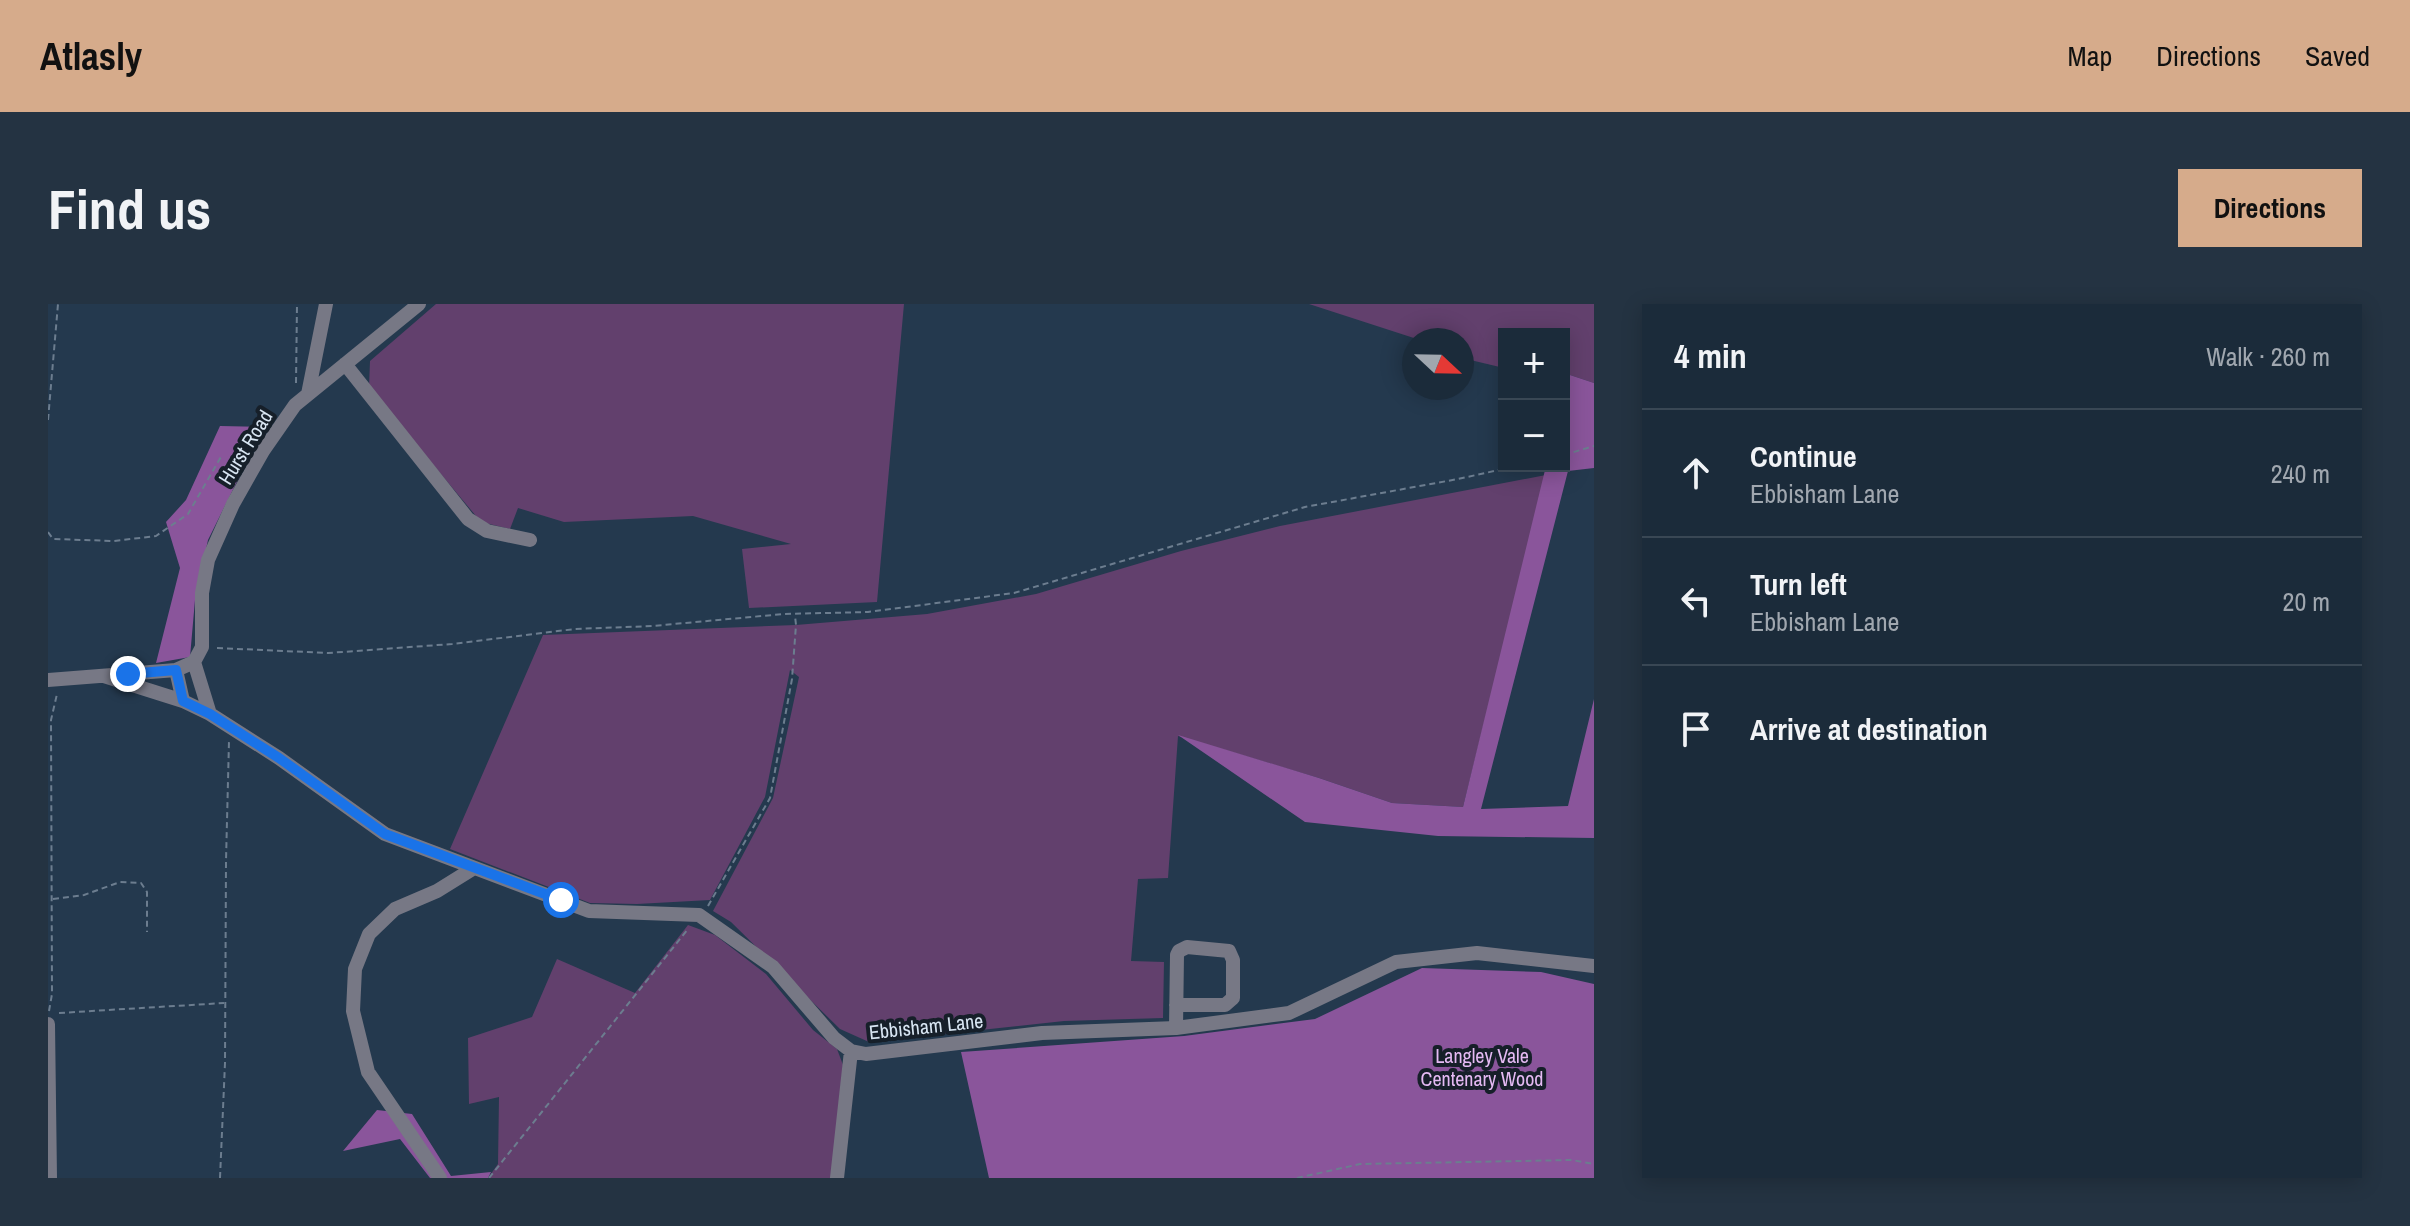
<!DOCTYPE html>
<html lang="en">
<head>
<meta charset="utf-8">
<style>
  :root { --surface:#1b2b3a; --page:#243342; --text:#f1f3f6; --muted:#a0a7af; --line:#394754; --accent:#d6ab8b }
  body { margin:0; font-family:"Archivo Narrow",sans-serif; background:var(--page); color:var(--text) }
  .controls { position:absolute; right:24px; top:24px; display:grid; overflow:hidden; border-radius:0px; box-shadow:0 4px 20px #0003 }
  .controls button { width:72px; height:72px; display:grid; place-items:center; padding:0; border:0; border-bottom:2px solid var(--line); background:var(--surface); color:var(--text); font:40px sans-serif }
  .compass { position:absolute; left:1354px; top:24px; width:72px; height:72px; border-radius:50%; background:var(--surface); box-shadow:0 4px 20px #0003; rotate:112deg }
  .stop { position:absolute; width:24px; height:24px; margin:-18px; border:6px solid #1a73e8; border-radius:50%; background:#fff }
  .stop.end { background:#1a73e8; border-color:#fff; box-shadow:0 2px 8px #0008 }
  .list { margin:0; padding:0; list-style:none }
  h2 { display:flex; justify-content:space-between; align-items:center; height:104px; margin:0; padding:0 32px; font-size:34px }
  h2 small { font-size:26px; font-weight:400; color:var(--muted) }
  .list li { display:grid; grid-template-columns:52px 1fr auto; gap:24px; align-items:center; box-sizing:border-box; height:128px; padding:0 32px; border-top:2px solid var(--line) }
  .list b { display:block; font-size:30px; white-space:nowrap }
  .list p { margin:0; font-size:26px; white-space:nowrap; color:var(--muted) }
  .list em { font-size:26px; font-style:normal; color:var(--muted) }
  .icon { flex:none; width:44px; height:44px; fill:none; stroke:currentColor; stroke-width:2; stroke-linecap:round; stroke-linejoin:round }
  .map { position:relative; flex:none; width:1546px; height:874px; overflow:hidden; border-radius:0px }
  header { display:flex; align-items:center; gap:48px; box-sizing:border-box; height:112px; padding:0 40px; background:var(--accent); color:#111 }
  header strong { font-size:38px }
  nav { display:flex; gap:44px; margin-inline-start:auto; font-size:28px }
  .intro { display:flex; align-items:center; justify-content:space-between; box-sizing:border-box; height:192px; padding:0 48px }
  h1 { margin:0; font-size:56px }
  .button { padding:20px 36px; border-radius:0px; background:var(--accent); color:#111; font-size:28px; font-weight:700 }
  main { display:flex; gap:48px; padding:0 48px }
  aside { flex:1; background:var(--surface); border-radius:0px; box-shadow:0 4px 20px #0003 }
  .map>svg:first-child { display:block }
  .green { fill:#62406d }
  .forest { fill:#8a559b }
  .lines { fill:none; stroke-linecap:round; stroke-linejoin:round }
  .path { stroke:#6c7d8f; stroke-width:2; stroke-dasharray:6 4; stroke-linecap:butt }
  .minor { stroke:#777885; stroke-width:14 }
  .route { stroke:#1a73e8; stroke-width:10 }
  .labels { text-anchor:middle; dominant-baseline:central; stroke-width:8; stroke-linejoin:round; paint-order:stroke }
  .street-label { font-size:20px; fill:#d8e5f2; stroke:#161f29 }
  .park-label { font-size:20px; fill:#e5baf4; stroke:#161f29 }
</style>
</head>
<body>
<header>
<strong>Atlasly</strong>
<nav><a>Map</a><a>Directions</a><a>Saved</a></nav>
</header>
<div class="intro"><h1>Find us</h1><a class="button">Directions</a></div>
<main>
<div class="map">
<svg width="1546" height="874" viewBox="0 0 1546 874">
  <rect width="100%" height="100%" fill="#24394e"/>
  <path class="green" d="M 388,0 L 856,0 L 829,298 L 701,304 L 694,245 L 743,240 L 645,212 L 516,218 L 470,204 L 462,225 L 433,218 L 321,84 L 322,57 Z
    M 1261,0 L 1546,0 L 1546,79 L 1516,69 L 1516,30 L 1456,30 L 1456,64 L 1414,54 L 1414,36 L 1372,36 Z
    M 1498,171 L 1415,503 L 1344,499 L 1271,474 L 1130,432 L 1120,574 L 1090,575 L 1083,657 L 1116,658 L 1115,714 L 1016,717 L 821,738 L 792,725 L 683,618 L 665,607 L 725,494 L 751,373 L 742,366 L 717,493 L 662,596 L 589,600 L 542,599 L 402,545 L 495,331 L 748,321 L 879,310 L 988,290 L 1133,247 L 1232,222 Z
    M 640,621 L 667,631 L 718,670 L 765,726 L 789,745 L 795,761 L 783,874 L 440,874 L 450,860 L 451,793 L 421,800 L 420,734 L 484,713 L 509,655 L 587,689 Z"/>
  <path class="forest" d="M 1516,69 L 1546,79 L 1546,164 L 1520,167 L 1433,505 L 1520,502 L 1546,395 L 1546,534 L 1390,532 L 1257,518 L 1130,431 L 1271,474 L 1344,499 L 1415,503 L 1498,162 L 1516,162 Z
    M 172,122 L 216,123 L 160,236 L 147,296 L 142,353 L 108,359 L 132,264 L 118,218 L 138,196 Z
    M 1374,664 L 1493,668 L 1546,680 L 1546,874 L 941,874 L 913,748 L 1136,732 L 1267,715 Z
    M 329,806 L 364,810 L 403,872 L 443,868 L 440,874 L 382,874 L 352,835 L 295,847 Z"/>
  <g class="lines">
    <path class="path" d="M 248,79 L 249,0
      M 0,116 L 10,0
      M 1516,151 L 1546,142
      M 0,228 L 5,235 L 66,237 L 108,232 L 140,210 L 174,151
      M 169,344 L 280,349 L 404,340 L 527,325 L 604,322 L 736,310 L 820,308 L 966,289 L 1257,203 L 1410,175 L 1469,162
      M 5,595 L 36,591 L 72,578 L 93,579 L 99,588 L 99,628
      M 660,602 L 722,494 L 744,375 L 748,321 L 747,312
      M 1,707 L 4,690 L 3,416 L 9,390
      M 11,709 L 176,699
      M 172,874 L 177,759 L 178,557 L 181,437
      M 441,874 L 640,625
      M 1249,874 L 1312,860 L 1524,856 L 1546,860"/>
    <path class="minor" d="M 297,60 L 420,215 L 439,227 L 482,236
      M 260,90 L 278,0
      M 146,358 L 154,343 L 154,289 L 160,256 L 185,200 L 215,147 L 247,101 L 371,0
      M 146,358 L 162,410
      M 128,366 L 135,397
      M 56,372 L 135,397 L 162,410 L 231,454 L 337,530 L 541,607 L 651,611 L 725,663 L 786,734 L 803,747 L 818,750 L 994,729 L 1128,724 L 1241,709 L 1348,658 L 1429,649 L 1546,662
      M 0,376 L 128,366 L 146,358
      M 0,720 L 2,874
      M 1128,724 L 1129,651 L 1131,647 L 1139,643 L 1181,647 L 1185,656 L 1185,694 L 1177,701 L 1128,701
      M 392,874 L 320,768 L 305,707 L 307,665 L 321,630 L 347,605 L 389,587 L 426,564
      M 789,874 L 803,747"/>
  </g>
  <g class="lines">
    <path class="route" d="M 80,370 L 128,366 L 135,397 L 162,410 L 231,454 L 337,530 L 513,596"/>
  </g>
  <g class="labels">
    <g class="street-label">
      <text transform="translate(197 143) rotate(-58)">Hurst Road</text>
      <text transform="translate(878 722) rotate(-6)">Ebbisham Lane</text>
    </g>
    <g class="park-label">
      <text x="1434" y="751">Langley Vale<tspan x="1434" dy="23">Centenary Wood</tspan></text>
    </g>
  </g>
</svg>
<div class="controls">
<button>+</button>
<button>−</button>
</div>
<svg class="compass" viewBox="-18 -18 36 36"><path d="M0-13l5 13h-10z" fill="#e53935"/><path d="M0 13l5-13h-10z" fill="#a0a7af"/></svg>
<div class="stop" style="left:513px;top:596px"></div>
<div class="stop end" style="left:80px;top:370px"></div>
</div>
<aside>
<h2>4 min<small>Walk · 260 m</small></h2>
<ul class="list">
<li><svg class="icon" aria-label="ahead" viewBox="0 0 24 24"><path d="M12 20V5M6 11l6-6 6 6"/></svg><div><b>Continue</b><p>Ebbisham Lane</p></div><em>240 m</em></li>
<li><svg class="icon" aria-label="left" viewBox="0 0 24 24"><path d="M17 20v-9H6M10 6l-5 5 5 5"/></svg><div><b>Turn left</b><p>Ebbisham Lane</p></div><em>20 m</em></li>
<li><svg class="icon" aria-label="arrive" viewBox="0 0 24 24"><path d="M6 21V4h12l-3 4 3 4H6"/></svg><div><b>Arrive at destination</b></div></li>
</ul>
</aside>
</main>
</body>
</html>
